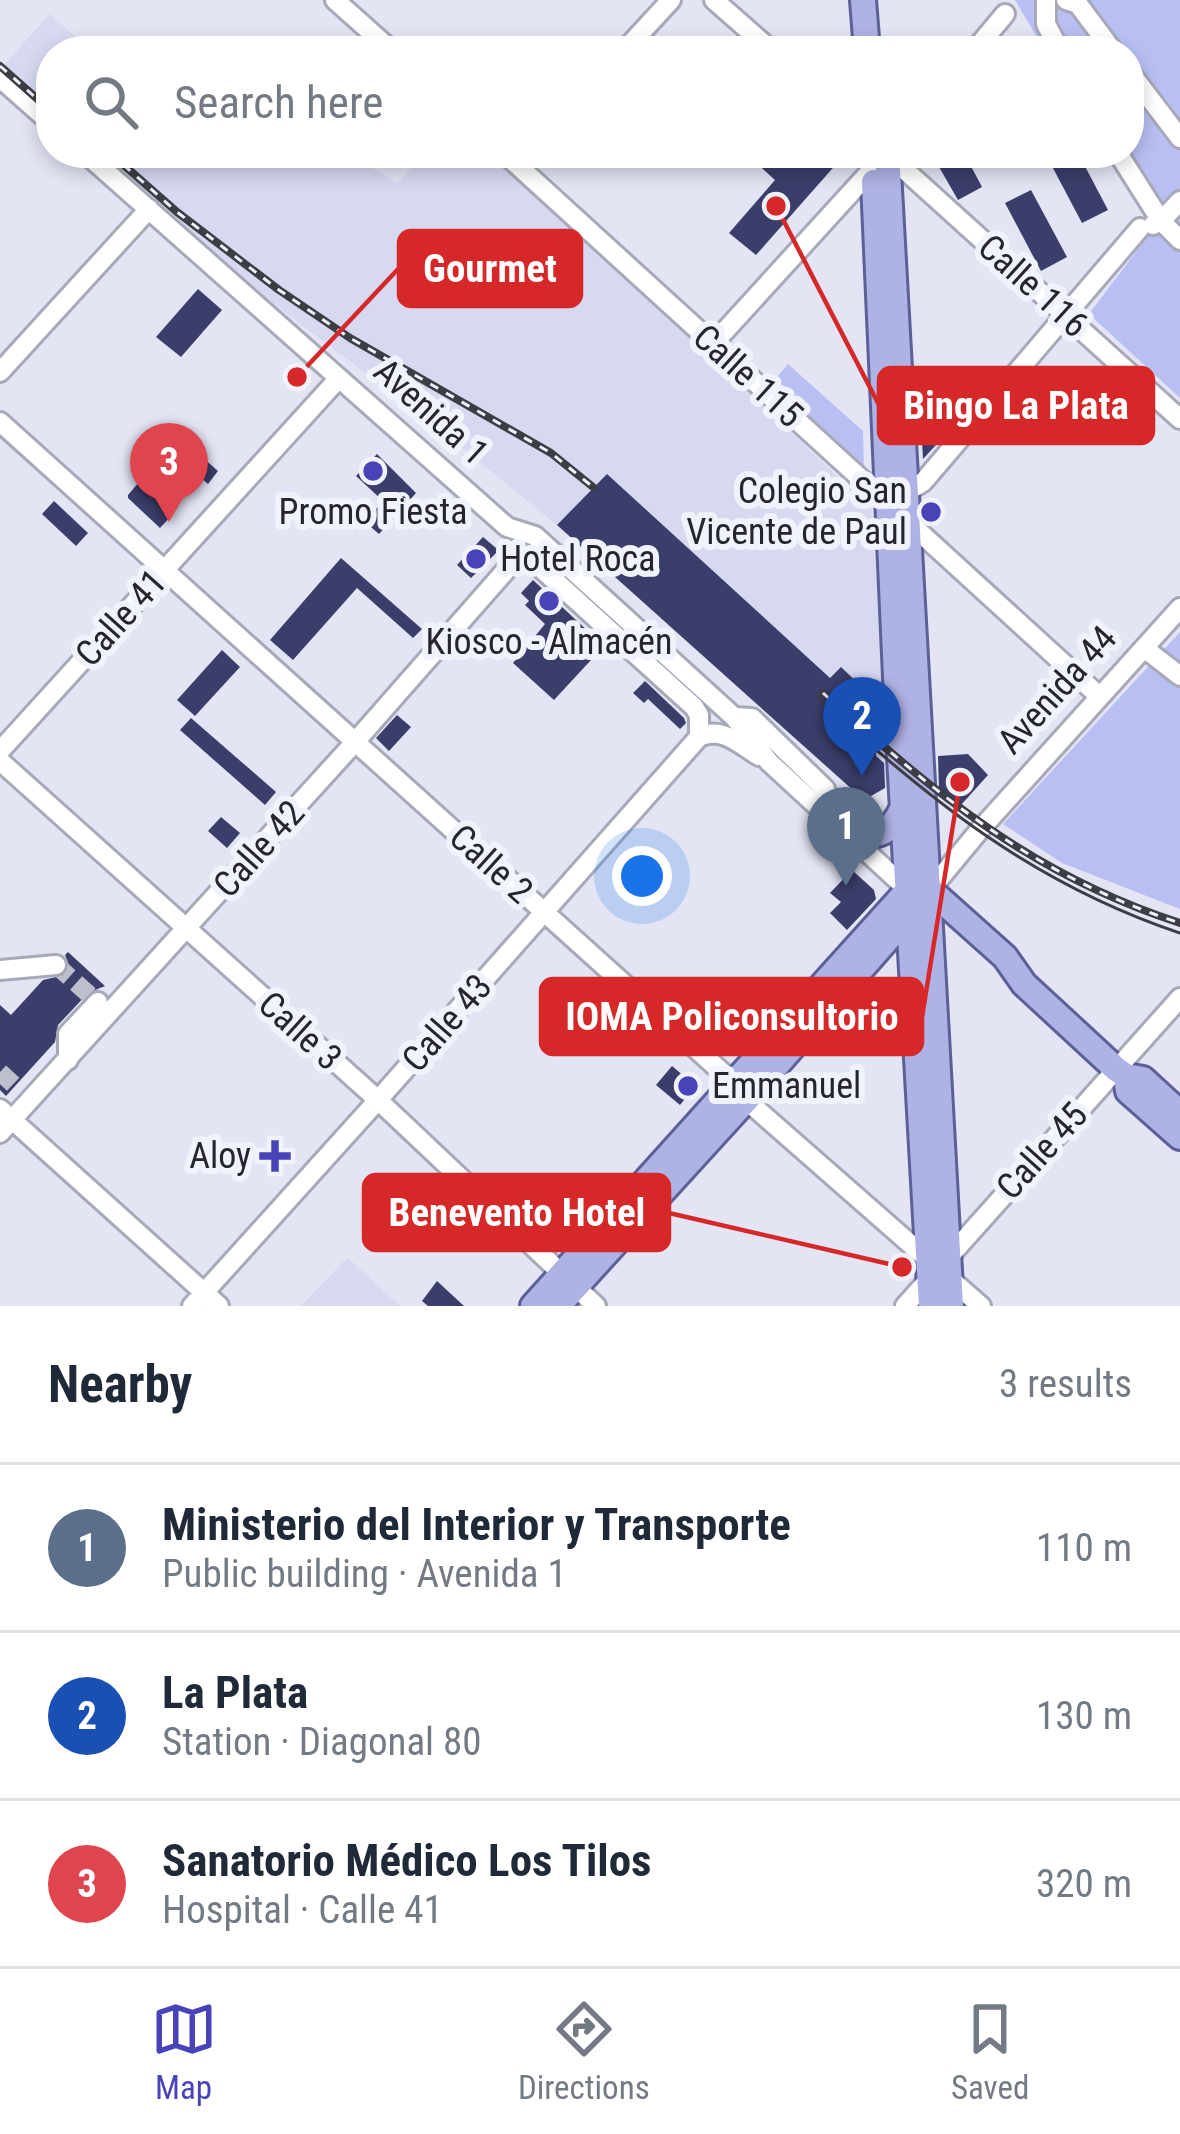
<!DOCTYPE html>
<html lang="en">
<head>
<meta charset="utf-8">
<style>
  :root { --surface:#fff; --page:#f2f2f3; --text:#1f2937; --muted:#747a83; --line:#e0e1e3; --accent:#4943b9 }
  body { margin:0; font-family:"Roboto Condensed",sans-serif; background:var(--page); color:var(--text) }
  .you { position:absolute; left:642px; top:876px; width:42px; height:42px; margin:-30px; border:9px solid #fff; border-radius:50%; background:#1a73e8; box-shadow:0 0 0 18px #1a73e833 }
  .badge { display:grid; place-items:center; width:78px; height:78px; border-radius:50%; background:var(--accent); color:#fff; font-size:39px; font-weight:700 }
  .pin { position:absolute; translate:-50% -99px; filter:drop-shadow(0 3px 6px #0008) }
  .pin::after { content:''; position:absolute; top:63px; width:42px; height:36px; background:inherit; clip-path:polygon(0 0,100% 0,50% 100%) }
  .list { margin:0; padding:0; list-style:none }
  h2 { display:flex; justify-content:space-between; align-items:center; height:156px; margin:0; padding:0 48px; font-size:51px }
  h2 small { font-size:39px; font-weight:400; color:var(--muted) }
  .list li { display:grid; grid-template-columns:78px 1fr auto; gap:36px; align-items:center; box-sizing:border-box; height:168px; padding:0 48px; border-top:3px solid var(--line) }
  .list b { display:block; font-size:45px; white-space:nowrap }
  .list p { margin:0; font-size:39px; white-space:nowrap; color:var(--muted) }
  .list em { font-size:39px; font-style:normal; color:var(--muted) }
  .icon { flex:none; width:66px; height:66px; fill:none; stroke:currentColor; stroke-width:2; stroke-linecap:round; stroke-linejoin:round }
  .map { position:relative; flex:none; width:1180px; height:1306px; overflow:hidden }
  .search { position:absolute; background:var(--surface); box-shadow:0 6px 18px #0003; left:36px; right:36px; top:36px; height:132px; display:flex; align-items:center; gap:30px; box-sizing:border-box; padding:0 42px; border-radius:48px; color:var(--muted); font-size:45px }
  .sheet { height:660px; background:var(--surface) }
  nav { display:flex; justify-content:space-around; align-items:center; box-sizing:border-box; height:168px; border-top:3px solid var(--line); background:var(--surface); font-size:33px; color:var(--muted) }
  nav a { display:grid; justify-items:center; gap:6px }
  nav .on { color:var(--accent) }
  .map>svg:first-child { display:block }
  .built { fill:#d6d9f0 }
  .green { fill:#b9bff2 }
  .building { fill:#3b3e6b }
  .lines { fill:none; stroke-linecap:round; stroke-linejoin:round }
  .minor-tunnel { stroke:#bdbfcd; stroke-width:18; stroke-dasharray:18 9; stroke-linecap:butt }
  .minor-casing { stroke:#a7a9b8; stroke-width:24 }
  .major-casing { stroke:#5c6098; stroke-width:30 }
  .minor { stroke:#fff; stroke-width:18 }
  .major { stroke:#afb2e4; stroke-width:24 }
  .tram { stroke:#3d3d45; stroke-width:3 }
  .rail-casing { stroke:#3d3d45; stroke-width:8 }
  .rail { stroke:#f1f3fc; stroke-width:3; stroke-dasharray:9; stroke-linecap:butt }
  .poi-dot { fill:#4943b9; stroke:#f1f3fc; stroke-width:4.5 }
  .labels { text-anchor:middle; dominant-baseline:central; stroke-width:12; stroke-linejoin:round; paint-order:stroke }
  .street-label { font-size:36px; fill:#25252b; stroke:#f1f3fc }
  .poi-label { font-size:36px; fill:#25252b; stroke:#f1f3fc; text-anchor:end }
  .leader { fill:none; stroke:#d62828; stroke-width:4.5 }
  .callout-dot { fill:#d62828; stroke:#f1f3fc; stroke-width:4.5 }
  .callout { fill:#d62828; stroke:#d62828; stroke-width:4.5 }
  .callout-label { font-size:39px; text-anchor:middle; font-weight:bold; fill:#fff }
</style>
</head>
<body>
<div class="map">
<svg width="1180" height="1306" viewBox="0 0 1180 1306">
  <rect width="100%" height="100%" fill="#e3e5f5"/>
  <path class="built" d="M 50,14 L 91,51 L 51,51 L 51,119 L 0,69 Z
    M 89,153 L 348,153 L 397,183 L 427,153 L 495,153 L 872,509 L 888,786 L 864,800 L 557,525 L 434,425 L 166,222 Z
    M 347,1258 L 348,1258 L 400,1306 L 301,1306 Z"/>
  <path class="green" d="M 1015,0 L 1180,0 L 1180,398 L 1089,314 L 1153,229 L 1107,153 L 1129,153 L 1129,51 L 1045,51 Z
    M 788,364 L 863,431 L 864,469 L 770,385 Z
    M 1180,632 L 1180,909 L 1062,863 L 1003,824 Z"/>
  <path class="building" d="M 745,153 L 839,153 L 839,161 L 756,255 L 729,233 L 775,180 Z
    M 931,153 L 964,153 L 982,187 L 958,200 Z
    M 1045,153 L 1078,153 L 1108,210 L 1082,223 Z
    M 1031,190 L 1067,257 L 1041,271 L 1005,203 Z
    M 198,289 L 222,310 L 181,357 L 156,337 Z
    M 966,411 L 948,432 L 923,459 L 921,423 L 942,422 L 953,412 Z
    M 172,431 L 218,471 L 208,484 L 161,443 Z
    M 377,454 L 416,493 L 379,534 L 365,522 L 383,501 L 356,476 Z
    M 607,474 L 830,678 L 841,667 L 881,705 L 881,721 L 877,728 L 876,756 L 884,763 L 885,788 L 864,800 L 557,525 Z
    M 166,476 L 180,491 L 167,506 L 174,513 L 160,528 L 128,498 L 128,495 L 140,481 L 151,492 Z
    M 54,501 L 88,533 L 76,546 L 42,514 Z
    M 483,537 L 496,548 L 496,553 L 471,578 L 457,565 Z
    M 341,558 L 422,629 L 413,638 L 357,588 L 293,660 L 270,640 Z
    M 533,580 L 604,646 L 554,700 L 513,663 L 545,624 L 525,605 L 529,601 L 521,593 Z
    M 222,650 L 240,667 L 195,716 L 177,700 Z
    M 645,681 L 684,718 L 686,723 L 680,729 L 648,699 L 644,703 L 633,693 Z
    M 397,715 L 411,727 L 389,751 L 376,738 Z
    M 191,718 L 276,792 L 265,805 L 180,730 Z
    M 968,754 L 988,775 L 961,805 L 939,790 L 938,756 Z
    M 221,817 L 240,833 L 227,848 L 208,831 Z
    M 852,870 L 874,890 L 876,899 L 847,930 L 830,913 L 841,902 L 830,893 Z
    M 68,952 L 105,986 L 88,993 L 58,1025 L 55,1042 L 6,1096 L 0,1090 L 0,1005 L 11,1015 L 43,980 L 65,975 L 69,965 L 65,955 Z
    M 672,1066 L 692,1083 L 692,1090 L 680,1105 L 656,1085 Z
    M 437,1281 L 464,1306 L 428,1306 L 422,1301 Z"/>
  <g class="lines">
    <path class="minor-tunnel" d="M 56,965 L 94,999
      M 0,1072 L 15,1086"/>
    <defs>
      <path id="minor" d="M 335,0 L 392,51
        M 714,0 L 772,51
        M 1046,0 L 1046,24 L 1060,51
        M 1066,0 L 1078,4 L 1113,51
        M 624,51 L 671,0
        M 974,51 L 1005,14
        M 1129,71 L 1180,138
        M 0,78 L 51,123
        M 85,153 L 507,527 L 535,536 L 734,717 L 769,762 L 908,890
        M 504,153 L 1099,696
        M 886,153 L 1180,419
        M 1118,153 L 1161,221 L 1180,240
        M 1153,225 L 1161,221 L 1180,201
        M 713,344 L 887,153
        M 0,372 L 149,209
        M 0,422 L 734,1083 L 746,1100 L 981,1306
        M 900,496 L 923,482 L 1140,228
        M 514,561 L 522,557 L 532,560 L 694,707 L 699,715 L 699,737
        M 1144,648 L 1180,676
        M 734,717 L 752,718 L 825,789 L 834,824
        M 699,737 C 722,726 739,744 759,756
        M 0,751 L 339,378
        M 0,761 L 378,1100 L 596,1306
        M 930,890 L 978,832 L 1180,608
        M 0,970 L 56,965
        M 68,1060 L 68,1034 L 98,1002
        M 0,1109 L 219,1306
        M 0,1133 L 355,742 L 514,561
        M 192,1306 L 378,1100 L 699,737
        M 905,1306 L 1180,998"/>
      <path id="major" d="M 863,0 L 867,51
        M 887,153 L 951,1306
        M 874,182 L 898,722 L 931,1306
        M 846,834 C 877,837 889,837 903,807
        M 930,890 L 1005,957 L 1024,984 L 1116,1069 L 1126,1076 L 1143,1079 L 1180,1113
        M 1126,1076 L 1128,1091 L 1180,1137
        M 533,1306 L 908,890
        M 558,1306 L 746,1100 L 913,910"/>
    </defs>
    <use href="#minor" class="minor-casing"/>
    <use href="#major" class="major-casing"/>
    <use href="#minor" class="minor"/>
    <use href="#major" class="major"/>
    <path class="tram" d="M 818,698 C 930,801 1034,884 1180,933"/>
    <defs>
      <path id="rail" d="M 0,66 L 51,111
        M 110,153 L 177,212 L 279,290 L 350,338 L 551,453 L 593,487
        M 823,693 C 937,795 1032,875 1180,923"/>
    </defs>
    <use href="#rail" class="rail-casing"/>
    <use href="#rail" class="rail"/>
  </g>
  <g class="poi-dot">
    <circle cx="373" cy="471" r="12"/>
    <circle cx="931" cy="512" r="12"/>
    <circle cx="476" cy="559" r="12"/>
    <circle cx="549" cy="601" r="12"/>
    <circle cx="688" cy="1086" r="12"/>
    <path d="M269 1138h12v12h12v12h-12v12h-12v-12h-12v-12h12z"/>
  </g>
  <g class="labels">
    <g class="street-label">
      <text transform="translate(1033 286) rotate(42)">Calle 116</text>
      <text transform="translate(748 376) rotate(42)">Calle 115</text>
      <text transform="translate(431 412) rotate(42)">Avenida 1</text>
      <text transform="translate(121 618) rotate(-48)">Calle 41</text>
      <text transform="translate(1057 690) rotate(-48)">Avenida 44</text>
      <text transform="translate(259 849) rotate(-48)">Calle 42</text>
      <text transform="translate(491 864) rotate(42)">Calle 2</text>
      <text transform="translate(447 1023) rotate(-49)">Calle 43</text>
      <text transform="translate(300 1031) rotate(42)">Calle 3</text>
      <text transform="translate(1042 1151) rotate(-48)">Calle 45</text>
    </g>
    <g class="poi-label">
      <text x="907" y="491">Colegio San<tspan x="907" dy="41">Vicente de Paul</tspan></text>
      <text x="373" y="512" text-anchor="middle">Promo Fiesta</text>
      <text x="500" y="559" text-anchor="start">Hotel Roca</text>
      <text x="549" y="642" text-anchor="middle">Kiosco - Almacén</text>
      <text x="712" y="1086" text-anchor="start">Emmanuel</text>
      <text x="251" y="1156">Aloy</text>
    </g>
  </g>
  <path class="leader" d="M297 377L399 268M776 206L879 405M960 782L922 1017M902 1267L669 1213"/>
  <g class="callout-dot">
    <circle cx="297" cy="377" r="12"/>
    <circle cx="776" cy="206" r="12"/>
    <circle cx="960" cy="782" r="12"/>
    <circle cx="902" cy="1267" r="12"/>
  </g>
  <g class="callout">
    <rect x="399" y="231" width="182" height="75" rx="12"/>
    <rect x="879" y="368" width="274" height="75" rx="12"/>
    <rect x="541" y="979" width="381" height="75" rx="12"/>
    <rect x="364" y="1175" width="305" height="75" rx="12"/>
  </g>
  <g class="callout-label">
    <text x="490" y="282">Gourmet</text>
    <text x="1016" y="419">Bingo La Plata</text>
    <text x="732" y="1030">IOMA Policonsultorio</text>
    <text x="517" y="1226">Benevento Hotel</text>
  </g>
</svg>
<div class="you"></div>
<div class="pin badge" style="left:846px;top:886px;background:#5c6f8a">1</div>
<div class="pin badge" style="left:862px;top:776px;background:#1a4fb4">2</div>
<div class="pin badge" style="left:169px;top:522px;background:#e0444e">3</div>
<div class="search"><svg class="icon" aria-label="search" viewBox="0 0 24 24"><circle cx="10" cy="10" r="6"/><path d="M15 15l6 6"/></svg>Search here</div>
</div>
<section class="sheet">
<h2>Nearby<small>3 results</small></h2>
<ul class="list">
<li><span class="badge" style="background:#5c6f8a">1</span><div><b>Ministerio del Interior y Transporte</b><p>Public building · Avenida 1</p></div><em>110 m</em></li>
<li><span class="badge" style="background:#1a4fb4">2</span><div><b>La Plata</b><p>Station · Diagonal 80</p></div><em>130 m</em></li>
<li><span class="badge" style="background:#e0444e">3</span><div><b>Sanatorio Médico Los Tilos</b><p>Hospital · Calle 41</p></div><em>320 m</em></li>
</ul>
</section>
<nav>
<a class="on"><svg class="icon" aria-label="map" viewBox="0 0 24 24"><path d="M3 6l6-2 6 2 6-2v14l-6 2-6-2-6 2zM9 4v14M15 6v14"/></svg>Map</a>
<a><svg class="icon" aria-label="directions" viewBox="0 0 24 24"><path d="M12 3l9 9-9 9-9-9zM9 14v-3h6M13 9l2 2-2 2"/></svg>Directions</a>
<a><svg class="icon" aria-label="saved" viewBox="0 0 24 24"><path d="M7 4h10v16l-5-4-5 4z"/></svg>Saved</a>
</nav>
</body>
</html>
